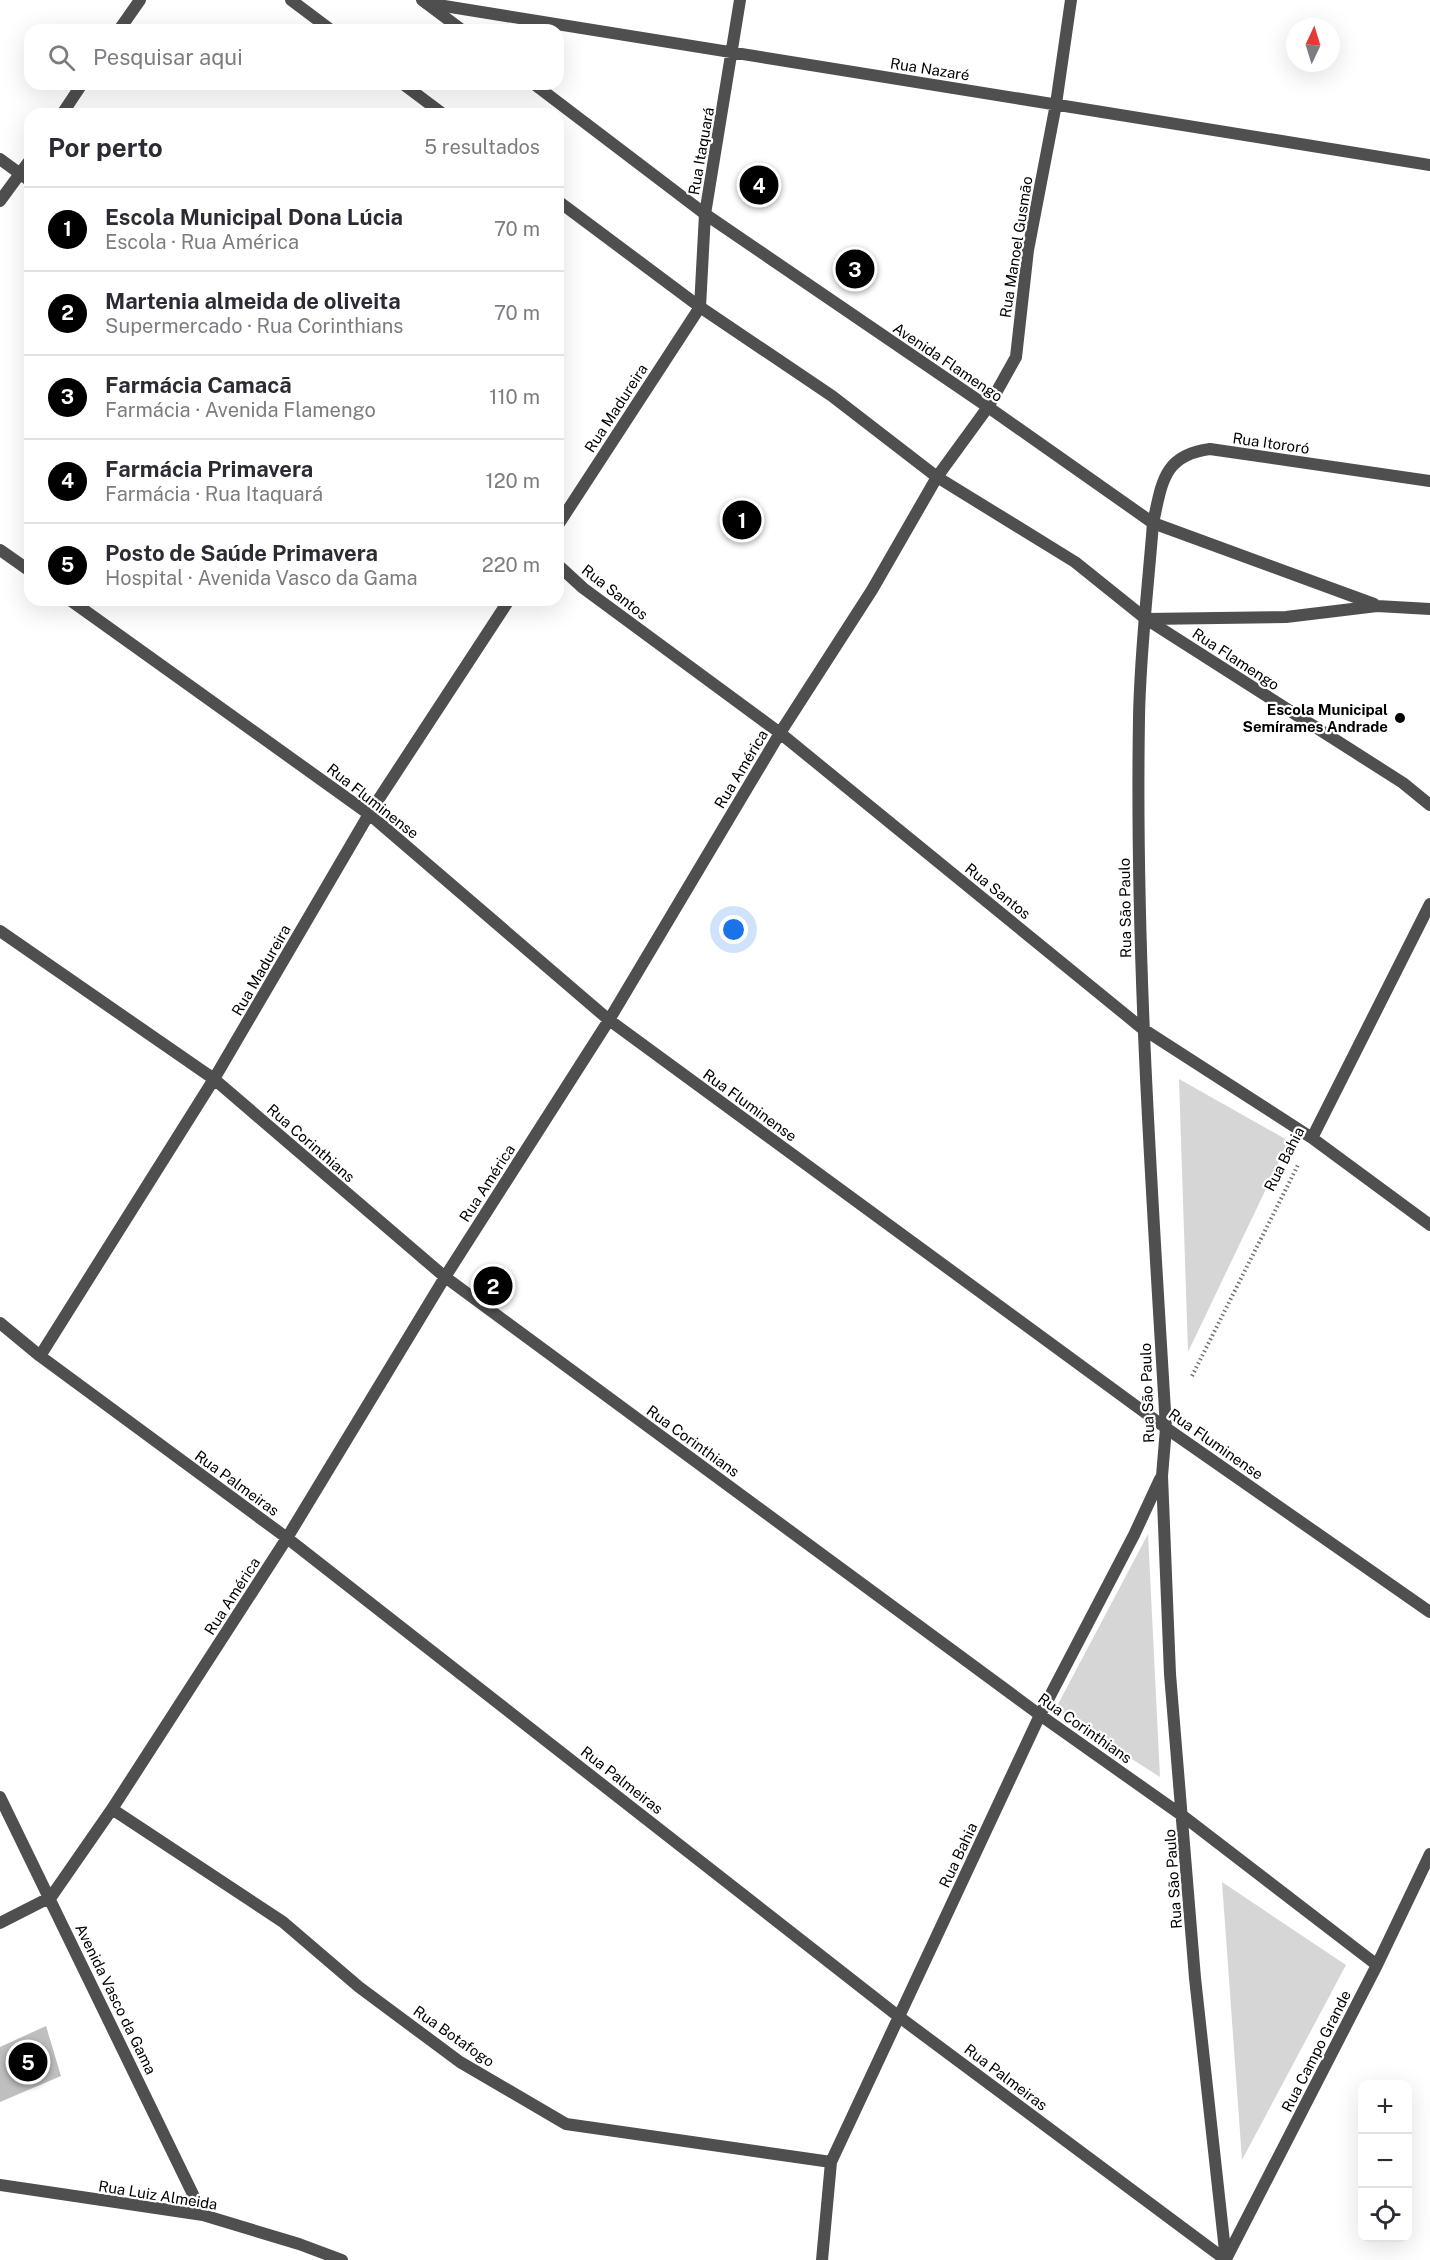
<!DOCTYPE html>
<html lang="pt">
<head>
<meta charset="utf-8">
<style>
  :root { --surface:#fff; --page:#f2f2f3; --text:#2b2b33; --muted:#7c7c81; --line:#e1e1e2; --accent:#000 }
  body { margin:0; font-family:"Public Sans",sans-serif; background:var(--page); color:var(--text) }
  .controls { position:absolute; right:18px; bottom:18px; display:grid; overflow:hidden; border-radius:12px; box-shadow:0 6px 24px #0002 }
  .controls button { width:54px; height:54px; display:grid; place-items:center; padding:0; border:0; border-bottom:2px solid var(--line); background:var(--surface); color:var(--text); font:30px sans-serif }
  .compass { position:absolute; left:1286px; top:18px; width:54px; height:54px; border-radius:50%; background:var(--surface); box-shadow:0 6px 24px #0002; rotate:4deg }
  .you { position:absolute; left:734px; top:930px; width:21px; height:21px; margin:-15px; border:4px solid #fff; border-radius:50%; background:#1a73e8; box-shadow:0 0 0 9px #1a73e833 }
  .badge { display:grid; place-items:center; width:39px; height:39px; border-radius:50%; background:var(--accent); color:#fff; font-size:20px; font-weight:700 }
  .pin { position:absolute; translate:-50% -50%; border:3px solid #fff; box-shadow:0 2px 6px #0006 }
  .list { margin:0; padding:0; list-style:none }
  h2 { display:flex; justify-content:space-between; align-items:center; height:78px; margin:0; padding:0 24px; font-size:26px }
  h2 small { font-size:20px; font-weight:400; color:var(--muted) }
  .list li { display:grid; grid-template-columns:39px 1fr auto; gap:18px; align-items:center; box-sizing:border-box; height:84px; padding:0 24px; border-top:2px solid var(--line) }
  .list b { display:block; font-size:22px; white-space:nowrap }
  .list p { margin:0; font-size:20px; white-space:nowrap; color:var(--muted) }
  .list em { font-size:20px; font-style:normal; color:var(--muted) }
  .icon { flex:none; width:33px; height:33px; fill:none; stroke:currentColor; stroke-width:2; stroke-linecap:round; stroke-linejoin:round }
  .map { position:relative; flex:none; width:1430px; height:2260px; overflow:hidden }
  .search { position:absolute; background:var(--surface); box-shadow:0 6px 24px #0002; left:24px; top:24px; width:540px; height:66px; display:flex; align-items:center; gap:15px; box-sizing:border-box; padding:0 21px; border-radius:18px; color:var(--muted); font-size:22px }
  .panel { position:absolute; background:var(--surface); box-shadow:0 6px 24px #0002; left:24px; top:108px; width:540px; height:498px; border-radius:18px }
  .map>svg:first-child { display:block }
  .green { fill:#d6d6d6 }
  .building { fill:#bfbfbf }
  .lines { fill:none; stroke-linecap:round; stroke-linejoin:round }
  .path { stroke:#717171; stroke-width:4; stroke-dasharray:1.5 3; stroke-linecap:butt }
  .minor { stroke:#4f4f4f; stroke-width:12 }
  .tertiary { stroke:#4f4f4f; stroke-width:12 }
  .poi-dot { fill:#000; stroke:#fff; stroke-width:2 }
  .labels { text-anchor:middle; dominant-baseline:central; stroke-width:4.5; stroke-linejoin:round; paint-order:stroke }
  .street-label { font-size:15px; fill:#000; stroke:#fff }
  .poi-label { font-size:15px; font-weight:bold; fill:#000; stroke:#fff; text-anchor:end }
</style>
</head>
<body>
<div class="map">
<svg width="1430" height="2260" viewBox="0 0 1430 2260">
  <rect width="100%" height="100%" fill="#fff"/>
  <path class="green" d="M 1179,1079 L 1289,1141 L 1188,1352 Z
    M 1148,1534 L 1160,1777 L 1055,1710 Z
    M 1222,1882 L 1346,1965 L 1242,2160 Z"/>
  <path class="building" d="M 46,2026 L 61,2076 L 0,2102 L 0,2047 Z"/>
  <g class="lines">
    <path class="path" d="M 1192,1376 L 1299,1163"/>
    <path class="minor" d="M 426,3 L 1430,165
      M 119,30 L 140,0
      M 62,114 L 82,84
      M 0,159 L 30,181
      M 0,201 L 30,160
      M 558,525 L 700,307 L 705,214 L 740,0
      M 0,550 L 30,571
      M 558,565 L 583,588 L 780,733 L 1143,1029 L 1312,1138 L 1430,1225
      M 70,600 L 369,814 L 609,1020 L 1166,1428 L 1430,1612
      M 1146,619 L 1403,783 L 1430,805
      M 0,931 L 214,1079 L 445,1277 L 1040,1715 L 1183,1816 L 1377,1965
      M 1312,1138 L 1430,904
      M 0,1323 L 40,1356 L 287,1538 L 898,2016 L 1226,2260
      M 40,1356 L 214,1079 L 369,814 L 509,600
      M 0,1797 L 203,2215
      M 112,1809 L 283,1922 L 359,1987 L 460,2062 L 566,2124 L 831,2162
      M 0,1923 L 51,1897 L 112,1809 L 287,1538 L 445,1277 L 609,1020 L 780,733 L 872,590 L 937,477 L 988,407 L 1016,357 L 1028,250 L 1056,104 L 1071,0
      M 0,2185 L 203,2215 L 299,2244 L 342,2260
      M 1226,2259 L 1377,1965 L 1430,1854
      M 822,2260 L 831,2162 L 1040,1715 L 1134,1535 L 1160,1479
      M 1226,2260 L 1195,1978 L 1170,1674 L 1162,1476 L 1166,1428 C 1152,1191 1135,955 1139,718 C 1140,653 1148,588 1153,523 C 1162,483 1163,455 1210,449 L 1430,481"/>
    <path class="tertiary" d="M 291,0 L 331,30
      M 422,0 L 462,30
      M 403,84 L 443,114
      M 534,84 L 705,214 L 988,407 L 1153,523 L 1374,604
      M 558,201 L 700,307 L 832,396 L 937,477 L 1075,562 L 1146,619 L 1286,617 L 1377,606 L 1430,609"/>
  </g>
  <circle class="poi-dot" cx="1400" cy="718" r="6"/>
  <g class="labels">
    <g class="street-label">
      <text transform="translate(930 69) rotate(9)">Rua Nazaré</text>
      <text transform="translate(701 151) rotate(-80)">Rua Itaquará</text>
      <text transform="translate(1016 247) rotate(-81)">Rua Manoel Gusmão</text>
      <text transform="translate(948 362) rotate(34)">Avenida Flamengo</text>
      <text transform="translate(616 408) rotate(-57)">Rua Madureira</text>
      <text transform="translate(1271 443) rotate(8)">Rua Itororó</text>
      <text transform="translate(615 592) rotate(38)">Rua Santos</text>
      <text transform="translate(1236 659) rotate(33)">Rua Flamengo</text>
      <text transform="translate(741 769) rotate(-59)">Rua América</text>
      <text transform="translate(373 801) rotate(38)">Rua Fluminense</text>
      <text transform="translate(998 891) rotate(39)">Rua Santos</text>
      <text transform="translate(1125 908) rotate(-91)">Rua São Paulo</text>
      <text transform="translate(261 970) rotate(-60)">Rua Madureira</text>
      <text transform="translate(750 1105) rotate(36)">Rua Fluminense</text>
      <text transform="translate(311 1143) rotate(41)">Rua Corinthians</text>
      <text transform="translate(1284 1159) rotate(-63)">Rua Bahia</text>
      <text transform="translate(487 1183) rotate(-57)">Rua América</text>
      <text transform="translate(1147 1393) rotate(-92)">Rua São Paulo</text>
      <text transform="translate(693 1441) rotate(36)">Rua Corinthians</text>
      <text transform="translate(1216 1444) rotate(35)">Rua Fluminense</text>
      <text transform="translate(237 1483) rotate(36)">Rua Palmeiras</text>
      <text transform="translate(232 1596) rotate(-57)">Rua América</text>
      <text transform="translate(1085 1728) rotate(35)">Rua Corinthians</text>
      <text transform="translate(622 1780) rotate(38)">Rua Palmeiras</text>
      <text transform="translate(958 1855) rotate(-65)">Rua Bahia</text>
      <text transform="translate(1173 1879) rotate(-94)">Rua São Paulo</text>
      <text transform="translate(116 1999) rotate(64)">Avenida Vasco da Gama</text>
      <text transform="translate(454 2036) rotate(35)">Rua Botafogo</text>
      <text transform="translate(1316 2051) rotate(-63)">Rua Campo Grande</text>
      <text transform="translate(1006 2077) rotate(37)">Rua Palmeiras</text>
      <text transform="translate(158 2195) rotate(9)">Rua Luiz Almeida</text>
    </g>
    <g class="poi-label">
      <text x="1388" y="709">Escola Municipal<tspan x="1388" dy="17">Semírames Andrade</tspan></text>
    </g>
  </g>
</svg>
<div class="controls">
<button>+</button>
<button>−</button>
<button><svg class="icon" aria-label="locate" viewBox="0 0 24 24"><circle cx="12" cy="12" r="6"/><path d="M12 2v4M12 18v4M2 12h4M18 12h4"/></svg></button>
</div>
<svg class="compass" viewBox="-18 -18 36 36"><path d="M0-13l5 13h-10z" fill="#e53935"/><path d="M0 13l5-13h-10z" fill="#7c7c81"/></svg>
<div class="you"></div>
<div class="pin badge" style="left:742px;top:520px">1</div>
<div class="pin badge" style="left:493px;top:1286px">2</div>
<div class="pin badge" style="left:855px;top:269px">3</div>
<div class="pin badge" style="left:759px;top:185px">4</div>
<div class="pin badge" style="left:28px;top:2062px">5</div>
<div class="search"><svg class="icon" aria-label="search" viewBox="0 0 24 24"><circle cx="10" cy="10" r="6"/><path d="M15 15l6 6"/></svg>Pesquisar aqui</div>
<section class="panel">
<h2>Por perto<small>5 resultados</small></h2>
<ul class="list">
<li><span class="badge">1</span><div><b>Escola Municipal Dona Lúcia</b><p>Escola · Rua América</p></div><em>70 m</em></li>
<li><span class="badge">2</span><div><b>Martenia almeida de oliveita</b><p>Supermercado · Rua Corinthians</p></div><em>70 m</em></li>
<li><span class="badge">3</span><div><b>Farmácia Camacã</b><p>Farmácia · Avenida Flamengo</p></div><em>110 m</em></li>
<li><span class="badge">4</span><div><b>Farmácia Primavera</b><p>Farmácia · Rua Itaquará</p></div><em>120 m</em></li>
<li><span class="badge">5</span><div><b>Posto de Saúde Primavera</b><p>Hospital · Avenida Vasco da Gama</p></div><em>220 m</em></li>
</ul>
</section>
</div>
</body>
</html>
